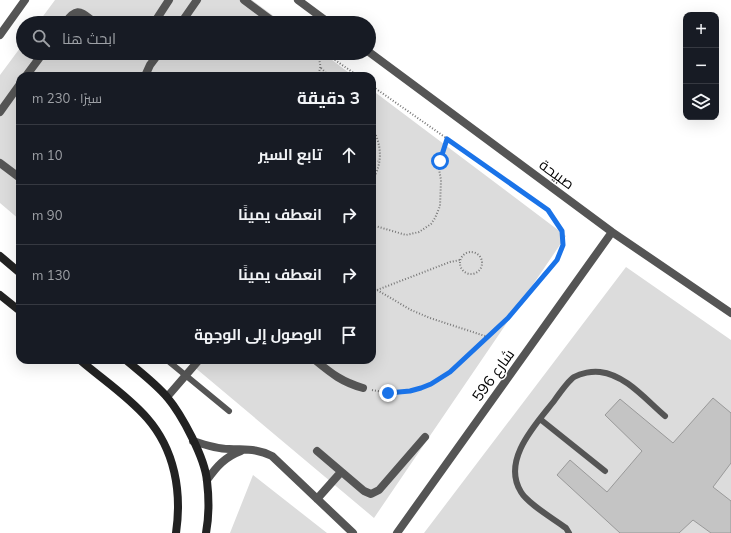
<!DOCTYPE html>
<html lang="ar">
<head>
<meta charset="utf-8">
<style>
  :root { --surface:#171b24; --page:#20242c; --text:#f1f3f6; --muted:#9ea1a6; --line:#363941 }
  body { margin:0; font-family:Mulish,Cairo,sans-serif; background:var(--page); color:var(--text); direction:rtl }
  .controls { position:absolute; right:12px; top:12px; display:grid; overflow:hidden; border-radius:8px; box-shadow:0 4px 16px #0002 }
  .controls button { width:36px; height:36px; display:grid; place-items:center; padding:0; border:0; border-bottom:1px solid var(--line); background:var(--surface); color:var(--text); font:20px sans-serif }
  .stop { position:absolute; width:12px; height:12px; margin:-9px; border:3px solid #1a73e8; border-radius:50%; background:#fff }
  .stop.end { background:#1a73e8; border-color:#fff; box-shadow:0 1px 4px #0008 }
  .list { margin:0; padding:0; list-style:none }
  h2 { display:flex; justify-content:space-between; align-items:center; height:52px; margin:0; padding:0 16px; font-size:17px }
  h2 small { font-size:13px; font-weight:400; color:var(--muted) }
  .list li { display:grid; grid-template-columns:26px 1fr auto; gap:12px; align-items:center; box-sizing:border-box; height:60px; padding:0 16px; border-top:1px solid var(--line) }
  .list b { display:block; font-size:15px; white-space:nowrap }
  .list em { font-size:13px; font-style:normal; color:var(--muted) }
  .icon { flex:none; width:22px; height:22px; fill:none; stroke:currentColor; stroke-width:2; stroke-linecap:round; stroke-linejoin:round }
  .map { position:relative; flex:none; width:731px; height:533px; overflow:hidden; direction:ltr }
  .search { position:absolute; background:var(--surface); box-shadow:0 4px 16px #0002; left:16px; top:16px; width:360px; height:44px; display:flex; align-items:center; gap:10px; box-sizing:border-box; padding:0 14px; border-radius:22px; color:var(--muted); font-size:15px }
  .panel { position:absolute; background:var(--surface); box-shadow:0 4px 16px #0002; left:16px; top:72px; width:360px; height:292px; border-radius:12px; direction:rtl }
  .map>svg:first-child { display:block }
  .green { fill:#dcdcdc }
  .building { fill:#c4c4c4; stroke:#999 }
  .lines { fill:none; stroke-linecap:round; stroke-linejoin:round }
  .path { stroke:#777; stroke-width:2; stroke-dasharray:1 2; stroke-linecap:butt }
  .lane { stroke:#555; stroke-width:6 }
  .street { stroke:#555; stroke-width:8 }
  .secondary { stroke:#222; stroke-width:8 }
  .route { stroke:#1a73e8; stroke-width:5 }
  .labels { text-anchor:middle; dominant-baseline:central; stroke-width:3; stroke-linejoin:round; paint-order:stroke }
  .street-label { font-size:15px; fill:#000; stroke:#fff }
</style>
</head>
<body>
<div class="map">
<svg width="731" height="533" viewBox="0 0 731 533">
  <rect width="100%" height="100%" fill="#fff"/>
  <path class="green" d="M 55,0 L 252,0 L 283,23 L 38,23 Z
    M 23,44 L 23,53 L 323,53 L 353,76 L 20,76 L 20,220 L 0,203 L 0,75 Z
    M 372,90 L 566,236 L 374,518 L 186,360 L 372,360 Z
    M 626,267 L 731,340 L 731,533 L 424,533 Z
    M 253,475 L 327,533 L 230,533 Z"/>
  <path class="building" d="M 713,398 L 731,413 L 731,463 L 713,487 L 731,501 L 731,533 L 711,533 L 693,520 L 679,533 L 620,533 L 557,475 L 570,460 L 607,492 L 642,451 L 605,415 L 620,399 L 673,443 Z"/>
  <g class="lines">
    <path class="path" d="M 325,53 L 358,76
      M 321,68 L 329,76
      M 316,76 C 323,68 320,61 316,53
      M 372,127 C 382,145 383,163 372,181
      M 372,159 L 378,161
      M 372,225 L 406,235 L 419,232 L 431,224 L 435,218 L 440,206 L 441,180 L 439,169 L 447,139
      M460 263a11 11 0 1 1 22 0a11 11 0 1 1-22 0Z
      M 372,287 L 411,310 L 430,318 L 488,337
      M 377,290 L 450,262 L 460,260
      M 372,390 L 388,393 L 410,391 L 431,384 L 450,372 L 508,318 L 557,260 L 562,251 L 563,245 L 562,231 L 549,210 L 372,86"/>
    <path class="lane" d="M 167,360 L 229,411
      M 540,419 L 605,471
      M 569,533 L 566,528 C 554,519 528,504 521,492 C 501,460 536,424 554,401 C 559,394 568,381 574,377 C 581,373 592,371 600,372 C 626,375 646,400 665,416"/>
    <path class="street" d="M 244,0 L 275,23
      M 298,0 L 329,23
      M 65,23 C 78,5 81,13 96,23
      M 154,23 L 169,0
      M 181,23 L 197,0
      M 0,35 L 25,0
      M 369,52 L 612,232 L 731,313
      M 26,76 L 43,53
      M 145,76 L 150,65 L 159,53
      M 0,112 L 20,84
      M 0,163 L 20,178
      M 315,360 C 332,374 342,382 363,388
      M 167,397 L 199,360
      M 193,441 C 205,445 217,449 229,449 C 246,450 256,448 272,456 L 353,533
      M 317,451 L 364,491 L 371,494 L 379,490 L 425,437
      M 207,480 C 217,466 225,457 241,451
      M 317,499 L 341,472
      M 397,533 L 612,232"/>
    <path class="secondary" d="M 0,256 L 20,273
      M 0,295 L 20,311
      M 80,360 C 102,379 128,396 147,418 C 175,450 182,492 176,533
      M 126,360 C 140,372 155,383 167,397 C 182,415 205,458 207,481 C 209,498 209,517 206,533"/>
  </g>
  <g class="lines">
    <path class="route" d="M 388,393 L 410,391 L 421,388 L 431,384 L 450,372 L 508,318 L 557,260 L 563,245 L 562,231 L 548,210 L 447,139 L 440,161"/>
  </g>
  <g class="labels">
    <g class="street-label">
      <text transform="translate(557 174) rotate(36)">صبيحة</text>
      <text transform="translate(493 375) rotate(-54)">شارع 596</text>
    </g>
  </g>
</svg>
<div class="controls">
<button>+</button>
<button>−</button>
<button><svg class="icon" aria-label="layers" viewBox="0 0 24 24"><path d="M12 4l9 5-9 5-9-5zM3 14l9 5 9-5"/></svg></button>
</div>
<div class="stop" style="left:440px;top:161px"></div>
<div class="stop end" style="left:388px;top:393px"></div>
<div class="search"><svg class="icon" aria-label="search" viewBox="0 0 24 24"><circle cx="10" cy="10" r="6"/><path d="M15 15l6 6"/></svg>ابحث هنا</div>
<section class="panel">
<h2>3 دقيقة<small>سيرًا · 230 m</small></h2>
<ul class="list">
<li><svg class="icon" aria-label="ahead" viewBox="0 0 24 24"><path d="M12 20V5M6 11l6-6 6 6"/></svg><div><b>تابع السير</b></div><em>10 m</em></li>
<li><svg class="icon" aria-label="right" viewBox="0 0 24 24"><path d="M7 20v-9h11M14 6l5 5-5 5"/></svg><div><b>انعطف يمينًا</b></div><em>90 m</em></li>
<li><svg class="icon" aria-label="right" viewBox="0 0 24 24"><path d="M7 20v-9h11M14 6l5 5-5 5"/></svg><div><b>انعطف يمينًا</b></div><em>130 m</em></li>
<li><svg class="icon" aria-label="arrive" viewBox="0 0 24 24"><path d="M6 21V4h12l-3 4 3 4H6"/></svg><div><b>الوصول إلى الوجهة</b></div></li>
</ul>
</section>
</div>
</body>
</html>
